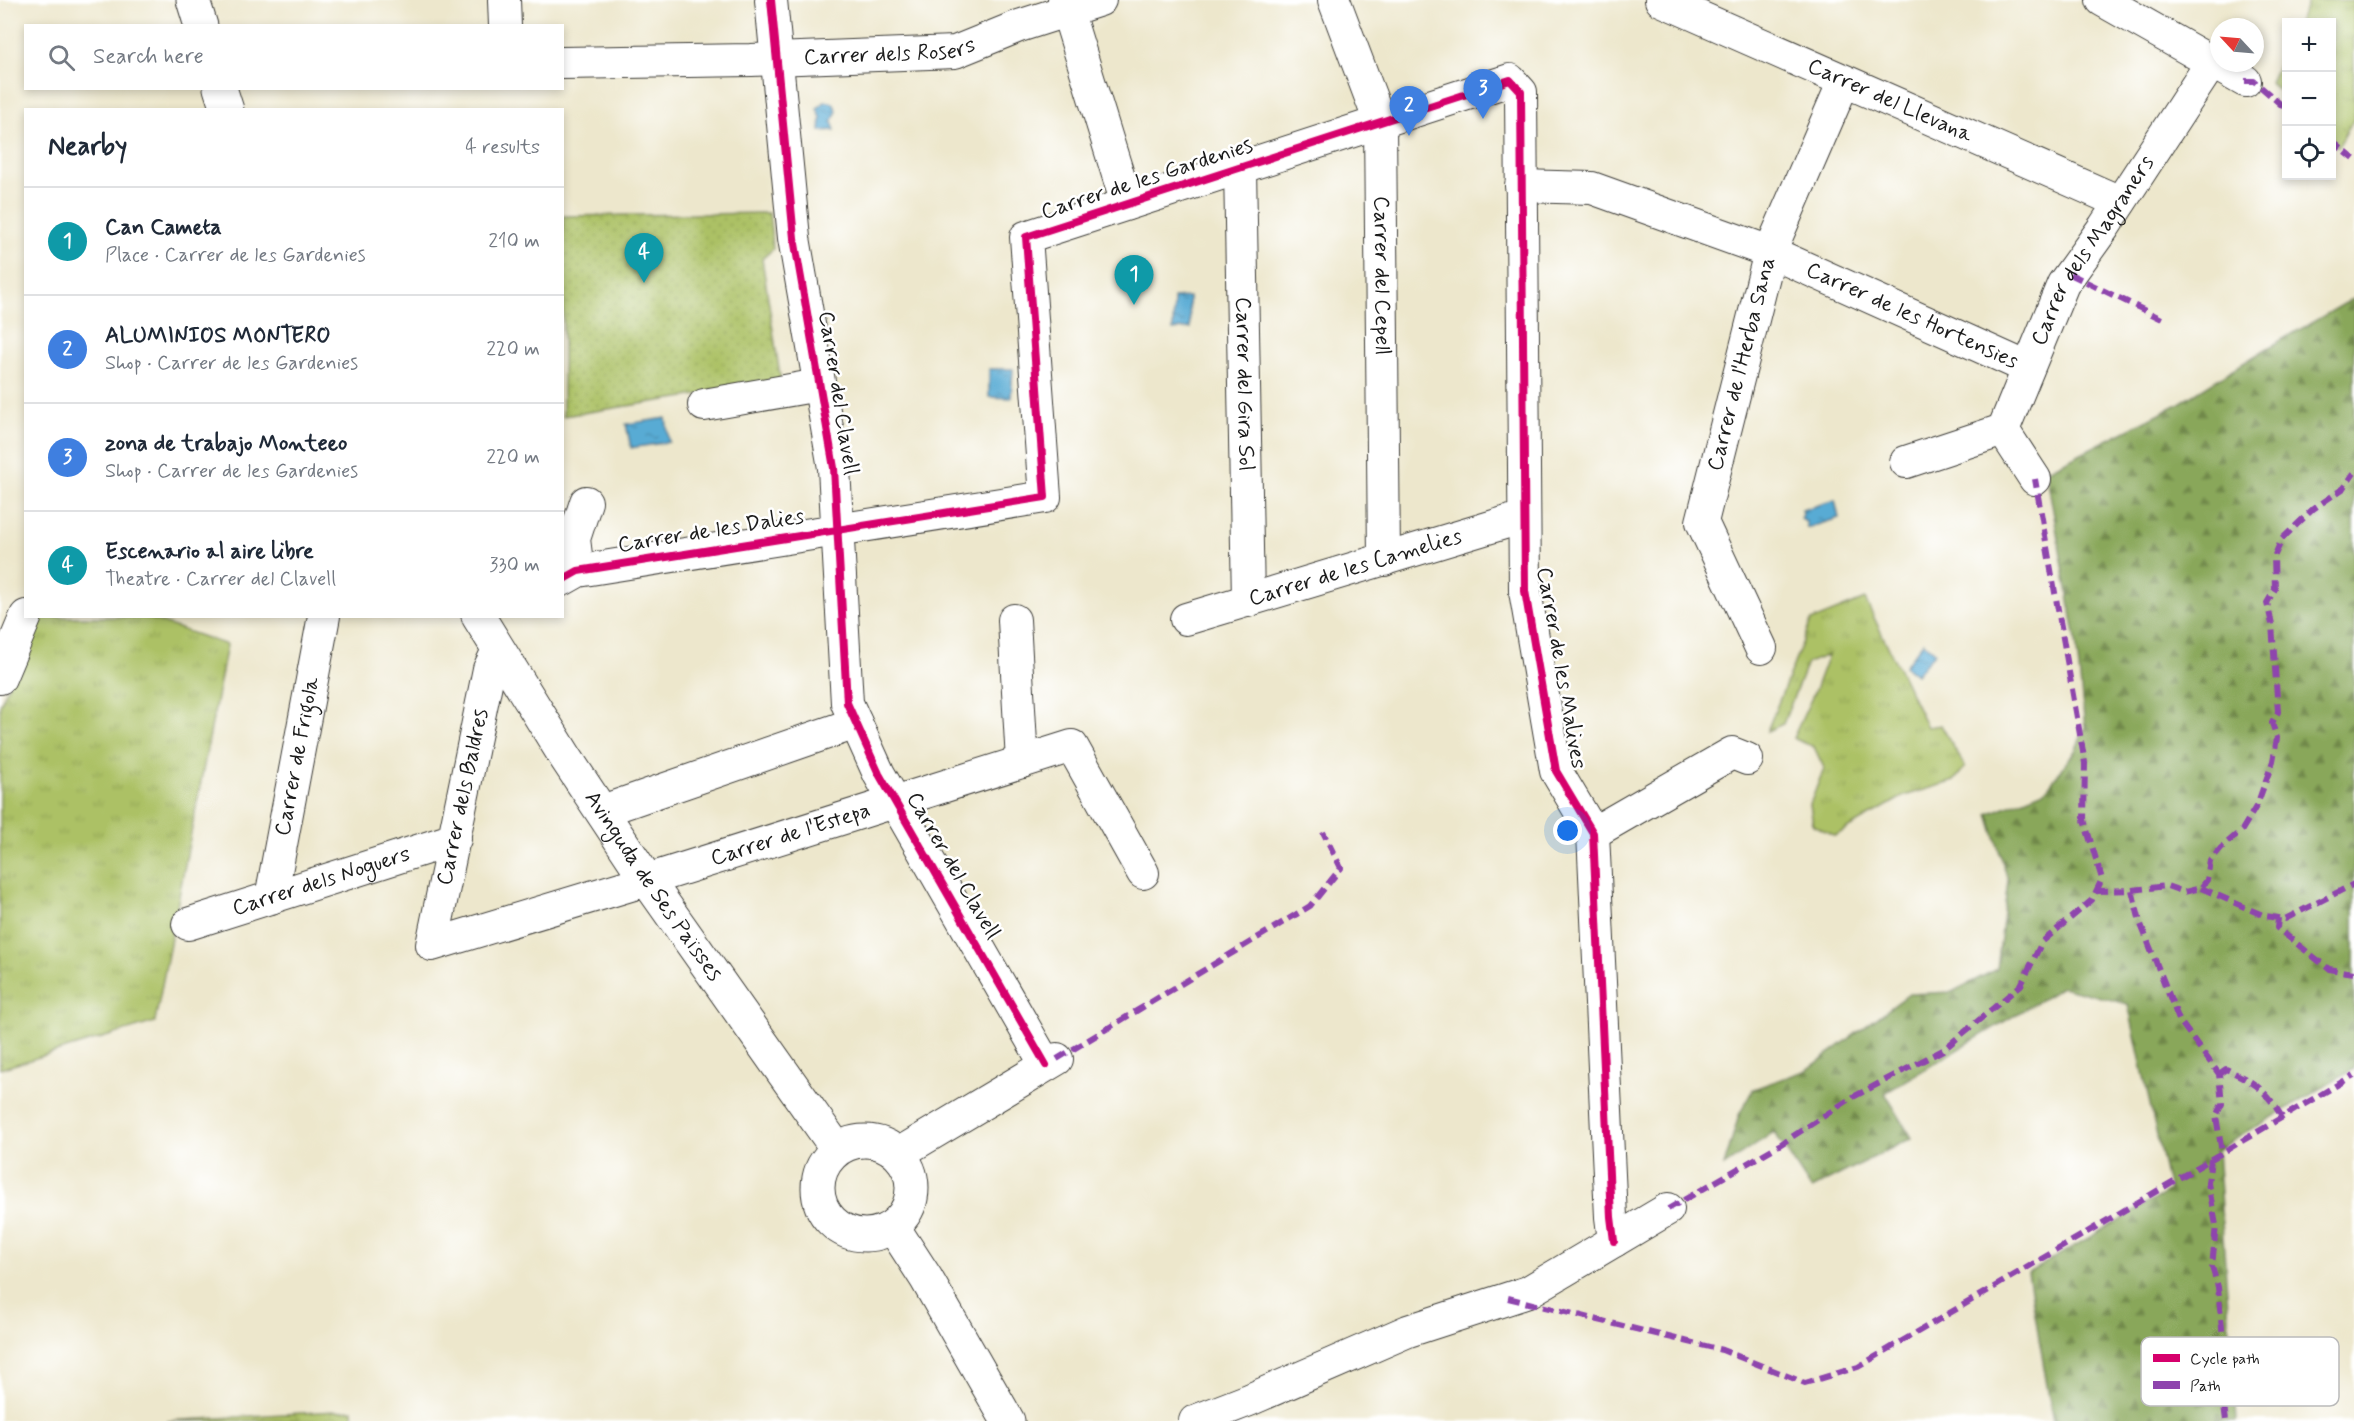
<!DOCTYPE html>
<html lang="en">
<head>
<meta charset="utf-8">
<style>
  :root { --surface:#fff; --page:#f6f6f7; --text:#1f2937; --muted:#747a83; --line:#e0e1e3; --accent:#d93025 }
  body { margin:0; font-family:Mynerve,sans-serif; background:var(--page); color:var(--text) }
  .controls { position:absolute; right:18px; top:18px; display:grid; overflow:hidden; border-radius:0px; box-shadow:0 3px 9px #0003 }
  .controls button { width:54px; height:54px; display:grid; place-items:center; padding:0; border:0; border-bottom:2px solid var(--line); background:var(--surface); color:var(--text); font:30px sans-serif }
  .compass { position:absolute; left:2210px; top:18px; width:54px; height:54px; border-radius:50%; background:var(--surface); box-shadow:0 3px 9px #0003; rotate:296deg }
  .you { position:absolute; left:1568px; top:831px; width:21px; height:21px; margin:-15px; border:4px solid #fff; border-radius:50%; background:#1a73e8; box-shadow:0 0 0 9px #1a73e833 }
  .badge { display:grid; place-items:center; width:39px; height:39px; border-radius:50%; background:var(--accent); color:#fff; font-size:20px; font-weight:700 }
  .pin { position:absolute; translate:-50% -50px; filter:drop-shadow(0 2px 3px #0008) }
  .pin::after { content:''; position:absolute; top:32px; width:21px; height:18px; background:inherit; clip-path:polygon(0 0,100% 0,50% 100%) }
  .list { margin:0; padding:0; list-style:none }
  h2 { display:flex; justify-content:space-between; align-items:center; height:78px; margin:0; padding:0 24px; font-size:26px }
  h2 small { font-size:20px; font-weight:400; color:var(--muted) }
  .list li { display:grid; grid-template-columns:39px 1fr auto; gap:18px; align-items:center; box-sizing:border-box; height:108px; padding:0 24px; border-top:2px solid var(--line) }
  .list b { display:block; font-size:22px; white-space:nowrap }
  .list p { margin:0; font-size:20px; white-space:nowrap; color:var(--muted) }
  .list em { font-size:20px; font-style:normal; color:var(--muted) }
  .icon { flex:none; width:33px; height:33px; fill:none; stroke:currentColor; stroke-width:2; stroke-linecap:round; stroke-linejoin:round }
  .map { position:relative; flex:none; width:2354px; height:1421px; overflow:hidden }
  .search { position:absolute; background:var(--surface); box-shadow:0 3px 9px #0003; left:24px; top:24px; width:540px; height:66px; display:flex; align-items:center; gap:15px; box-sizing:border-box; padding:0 21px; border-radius:0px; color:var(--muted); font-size:22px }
  .panel { position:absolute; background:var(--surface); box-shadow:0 3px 9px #0003; left:24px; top:108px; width:540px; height:510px; border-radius:0px }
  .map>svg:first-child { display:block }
  .grass { fill:url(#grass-tufts); stroke:#646e40; stroke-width:1.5 }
  .forest { fill:url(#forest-firs); stroke:#52623b; stroke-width:1.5 }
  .park { fill:url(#park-dots); stroke:#646e40; stroke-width:1.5 }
  .water { fill:url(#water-ripples); stroke:#3a6478; stroke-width:1.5 }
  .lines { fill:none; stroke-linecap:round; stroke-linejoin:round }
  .minor-casing { stroke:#3b3a36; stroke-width:34 }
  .major-casing { stroke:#3b3a36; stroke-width:35 }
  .minor { stroke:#fff; stroke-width:32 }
  .major { stroke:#fff; stroke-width:33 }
  .quiet { stroke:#8e44ad; stroke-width:6; stroke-dasharray:12 6; stroke-linecap:butt }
  .cycleway-casing { stroke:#fff; stroke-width:11 }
  .cycleway { stroke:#d6006c; stroke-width:8 }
  .labels { text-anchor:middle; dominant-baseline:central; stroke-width:5; stroke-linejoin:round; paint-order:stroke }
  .street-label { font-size:22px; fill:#1c1c1c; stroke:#fff }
  .key { fill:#fff; stroke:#bbb; stroke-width:1.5 }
  .key-label { font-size:16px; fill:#1c1c1c }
</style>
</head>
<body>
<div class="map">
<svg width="2354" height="1421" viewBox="0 0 2354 1421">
  <defs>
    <pattern id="grass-tufts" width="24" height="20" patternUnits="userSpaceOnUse" patternTransform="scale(1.5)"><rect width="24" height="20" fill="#acc165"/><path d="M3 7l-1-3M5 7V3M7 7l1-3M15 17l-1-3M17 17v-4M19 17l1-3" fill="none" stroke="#93a557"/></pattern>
    <pattern id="forest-firs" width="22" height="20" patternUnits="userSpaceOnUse" patternTransform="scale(1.5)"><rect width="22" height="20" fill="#89a75a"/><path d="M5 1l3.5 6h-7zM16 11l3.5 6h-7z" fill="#6f874a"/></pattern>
    <pattern id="park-dots" width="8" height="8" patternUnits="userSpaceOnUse" patternTransform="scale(1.5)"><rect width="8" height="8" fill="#acc165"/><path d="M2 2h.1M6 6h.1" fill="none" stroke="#93a557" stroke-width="1.8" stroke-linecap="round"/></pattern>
    <pattern id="water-ripples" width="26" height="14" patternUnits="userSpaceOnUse" patternTransform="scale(1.5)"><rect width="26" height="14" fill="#58abd4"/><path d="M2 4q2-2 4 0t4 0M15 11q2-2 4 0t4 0" fill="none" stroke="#488aab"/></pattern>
  </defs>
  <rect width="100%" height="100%" fill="#fff"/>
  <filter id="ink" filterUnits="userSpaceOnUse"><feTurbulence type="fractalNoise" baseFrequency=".0167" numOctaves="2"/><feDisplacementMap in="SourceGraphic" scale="12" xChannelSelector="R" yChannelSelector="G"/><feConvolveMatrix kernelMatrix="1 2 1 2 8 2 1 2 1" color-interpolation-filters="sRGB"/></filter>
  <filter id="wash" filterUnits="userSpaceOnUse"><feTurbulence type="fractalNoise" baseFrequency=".008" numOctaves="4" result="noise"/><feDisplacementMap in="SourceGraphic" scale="24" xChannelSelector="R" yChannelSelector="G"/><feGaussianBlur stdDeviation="1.35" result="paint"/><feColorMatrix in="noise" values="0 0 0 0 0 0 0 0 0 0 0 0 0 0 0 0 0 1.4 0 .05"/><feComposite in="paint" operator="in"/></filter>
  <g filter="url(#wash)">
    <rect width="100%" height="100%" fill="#ede7cc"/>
    <path class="grass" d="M 2309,0 L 2354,0 L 2354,119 L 2338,147 L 2332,140 L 2332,22 L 2298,22 Z
      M 2286,47 L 2286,97 L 2270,82 Z
      M 1865,599 L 1927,727 L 1941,725 L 1965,767 L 1954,781 L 1904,796 L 1835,836 L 1813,825 L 1810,804 L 1824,768 L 1814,747 L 1793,738 L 1813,695 L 1828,655 L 1807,663 L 1783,724 L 1767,731 L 1811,621 Z
      M 38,617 L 146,617 L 227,645 L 155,1022 L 0,1069 L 0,705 Z
      M 353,1410 L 354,1421 L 167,1421 Z"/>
    <path class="forest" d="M 2354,298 L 2354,1069 L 2217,1150 L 2236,1421 L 2053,1421 L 2028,1273 L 2169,1191 L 2128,1004 L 2062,987 L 1885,1093 L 1912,1138 L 1811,1189 L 1774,1132 L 1724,1166 L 1739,1115 L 1753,1089 L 1807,1070 L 1909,994 L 1952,992 L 1997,969 L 2008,880 L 1988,814 L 2046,790 L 2075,751 L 2085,728 L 2076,640 L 2046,471 L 2178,404 L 2261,352 Z"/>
    <path class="park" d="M 769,213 L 773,249 L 762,259 L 781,382 L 563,416 L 563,216 Z"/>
    <path class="water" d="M 825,101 L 833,103 L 837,111 L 832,122 L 835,130 L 820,131 L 821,118 L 817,109 Z
      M 1189,297 L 1190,328 L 1173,330 L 1174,298 Z
      M 989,369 L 1013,369 L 1011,398 L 989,397 Z
      M 666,418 L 669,442 L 631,448 L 626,424 Z
      M 1835,500 L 1839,518 L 1807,528 L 1806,522 L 1801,519 L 1803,514 L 1802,510 Z
      M 1923,642 L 1935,652 L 1916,675 L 1905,666 Z"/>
  </g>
  <g filter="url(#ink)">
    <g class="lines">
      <defs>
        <g id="minor">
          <path d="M 504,0 L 505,26"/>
          <path d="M 771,0 L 794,238 L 834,468 L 847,703 L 879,774 L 1046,1065"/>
          <path d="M 1064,0 L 1127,204"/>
          <path id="s1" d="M 1334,0 L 1380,122 L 1384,560"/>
          <path id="s2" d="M 1661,0 L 2120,202"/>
          <path d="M 2102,0 L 2245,81"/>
          <path id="s3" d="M 562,63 L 751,60 L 955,52 L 1019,26 L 1100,0"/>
          <path id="s4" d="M 1240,168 L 1248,601"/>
          <path id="s5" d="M 1521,186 L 1592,188 L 1770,252 L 2028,368"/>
          <path d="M 704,405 L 819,385"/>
          <path d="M 1906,462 L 2003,430"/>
          <path id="s6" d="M 2035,479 L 2003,430 L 2063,284 L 2104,227 L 2212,62"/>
          <path d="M 578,571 L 574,539 L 586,502"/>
          <path d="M 562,580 L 578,571 L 1045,497 L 1026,237 L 1510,80 L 1521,92 L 1525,591 L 1556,771 L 1593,833 L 1611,1217 L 1614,1241"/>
          <path id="s7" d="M 1186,619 L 1524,517"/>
          <path d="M 1014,620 L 1022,762"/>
          <path id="s8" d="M 1761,648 L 1702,522 L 1770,252 L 1844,81"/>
          <path id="s9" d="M 498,650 L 489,669 L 432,945 L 647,880 L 1072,746 L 1143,873"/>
          <path d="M 0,678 L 26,616"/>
          <path d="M 602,811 L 856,723"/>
          <path d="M 1593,833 L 1732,753 L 1747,759"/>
          <path id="s10" d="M 271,898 L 324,616"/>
          <path id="s11" d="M 188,924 L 455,839"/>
          <path d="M 898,1154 L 1057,1059"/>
          <path d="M 1195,1421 L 1249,1400 L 1408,1331 L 1528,1292 L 1668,1209"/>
        </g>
        <g id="major">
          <path d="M 193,0 L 201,26"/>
          <path d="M 220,88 L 227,110"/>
          <path id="s12" d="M 478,616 L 566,758 L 647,880 L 837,1149"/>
          <circle cx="865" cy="1188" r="47"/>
          <path d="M 893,1227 L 926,1278 L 1008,1421"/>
        </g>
      </defs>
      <use href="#minor" class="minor-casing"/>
      <use href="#major" class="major-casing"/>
      <use href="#minor" class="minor"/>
      <use href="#major" class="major"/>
      <path class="quiet" d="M 2245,81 L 2254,81 L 2286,109
        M 2332,141 L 2354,159
        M 2070,274 L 2164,320
        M 2201,888 L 2265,916 L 2285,919 L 2354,884
        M 2132,890 L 2167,886 L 2184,892 L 2201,888 L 2207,880 L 2210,861 L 2221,848 L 2242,830 L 2257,805 L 2273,761 L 2277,738 L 2272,723 L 2278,712 L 2272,624 L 2267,603 L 2275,589 L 2274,557 L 2282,539 L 2313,509 L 2344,488 L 2354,473
        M 2096,891 L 2132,890 L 2140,922 L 2179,1020 L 2219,1074 L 2222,1104 L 2216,1116 L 2222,1153
        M 2278,918 L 2277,928 L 2329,969 L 2354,973
        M 1057,1059 L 1310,906 L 1341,868 L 1323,832
        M 2219,1074 L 2226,1069 C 2256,1083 2265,1089 2282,1117
        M 2211,1159 L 2208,1183 L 2216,1225 L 2212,1267 L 2218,1287 L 2228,1390 L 2224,1405 L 2226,1421
        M 1668,1209 L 1781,1144 L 1853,1097 L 1943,1050 L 2021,985 L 2042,942 L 2092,900 L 2102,879 L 2084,820 L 2085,763 L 2035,479
        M 1508,1298 L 1722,1350 L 1805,1383 L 1858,1367 L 2354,1075"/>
      <defs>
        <path id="cycleway" d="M 771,0 L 794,238 L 834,468 L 847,703 L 879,774 L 1046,1065
          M 562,580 L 578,571 L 1045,497 L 1026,237 L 1510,80 L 1521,92 L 1525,591 L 1556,771 L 1593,833 L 1611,1217 L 1614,1241"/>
      </defs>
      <use href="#cycleway" class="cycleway-casing"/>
      <use href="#cycleway" class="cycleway"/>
    </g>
  </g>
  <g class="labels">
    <g class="street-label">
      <text stroke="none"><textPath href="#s3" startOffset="328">Carrer dels Rosers</textPath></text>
      <text stroke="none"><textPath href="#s2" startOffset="250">Carrer del Llevana</textPath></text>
      <text transform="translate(1147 179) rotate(-18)">Carrer de les Gardenies</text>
      <text stroke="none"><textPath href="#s6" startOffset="260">Carrer dels Magraners</textPath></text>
      <text stroke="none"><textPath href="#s1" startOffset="284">Carrer del Cepell</textPath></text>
      <text stroke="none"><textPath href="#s5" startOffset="416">Carrer de les Hortensies</textPath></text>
      <text stroke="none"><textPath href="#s8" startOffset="302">Carrer de l'Herba Sana</textPath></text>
      <text stroke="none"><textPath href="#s4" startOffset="216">Carrer del Gira Sol</textPath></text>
      <text transform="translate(838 393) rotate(81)">Carrer del Clavell</text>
      <text transform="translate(711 531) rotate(-9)">Carrer de les Dalies</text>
      <text stroke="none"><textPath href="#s7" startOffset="177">Carrer de les Camelies</textPath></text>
      <text transform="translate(1561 668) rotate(80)">Carrer de les Malives</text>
      <text stroke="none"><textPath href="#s10" startOffset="144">Carrer de Frigola</textPath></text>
      <text transform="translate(463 797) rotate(-78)">Carrer dels Baldres</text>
      <text stroke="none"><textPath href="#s9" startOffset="678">Carrer de l'Estepa</textPath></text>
      <text transform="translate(953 866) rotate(60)">Carrer del Clavell</text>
      <text stroke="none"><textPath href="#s11" startOffset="140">Carrer dels Noguers</textPath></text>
      <text stroke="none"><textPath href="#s12" startOffset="322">Avinguda de Ses Païsses</textPath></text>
    </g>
  </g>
  <rect x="2141" y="1337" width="198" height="69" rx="9" class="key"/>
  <rect x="2153" y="1354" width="27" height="8" fill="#d6006c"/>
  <rect x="2153" y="1381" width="27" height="8" fill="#8e44ad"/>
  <g class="key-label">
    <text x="2190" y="1364">Cycle path</text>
    <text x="2190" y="1391">Path</text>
  </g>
</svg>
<div class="controls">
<button>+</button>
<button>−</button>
<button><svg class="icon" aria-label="locate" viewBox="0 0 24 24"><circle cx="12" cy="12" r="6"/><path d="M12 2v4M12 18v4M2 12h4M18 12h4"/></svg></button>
</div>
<svg class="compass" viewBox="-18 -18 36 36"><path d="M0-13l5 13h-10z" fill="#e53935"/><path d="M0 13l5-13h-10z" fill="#747a83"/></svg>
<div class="you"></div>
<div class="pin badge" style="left:1134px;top:305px;background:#0f9aa8">1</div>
<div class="pin badge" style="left:1409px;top:136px;background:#3f7fe0">2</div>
<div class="pin badge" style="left:1483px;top:119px;background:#3f7fe0">3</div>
<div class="pin badge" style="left:644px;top:283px;background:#0f9aa8">4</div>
<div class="search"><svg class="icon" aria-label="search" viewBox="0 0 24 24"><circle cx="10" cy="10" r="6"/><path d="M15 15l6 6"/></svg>Search here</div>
<section class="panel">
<h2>Nearby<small>4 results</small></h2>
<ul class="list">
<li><span class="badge" style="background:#0f9aa8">1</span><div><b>Can Cameta</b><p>Place · Carrer de les Gardenies</p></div><em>210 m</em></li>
<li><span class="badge" style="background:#3f7fe0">2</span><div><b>ALUMINIOS MONTERO</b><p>Shop · Carrer de les Gardenies</p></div><em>220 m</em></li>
<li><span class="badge" style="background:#3f7fe0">3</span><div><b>zona de trabajo Monteeo</b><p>Shop · Carrer de les Gardenies</p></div><em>220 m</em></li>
<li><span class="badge" style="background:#0f9aa8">4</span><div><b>Escenario al aire libre</b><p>Theatre · Carrer del Clavell</p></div><em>330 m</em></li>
</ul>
</section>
</div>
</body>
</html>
